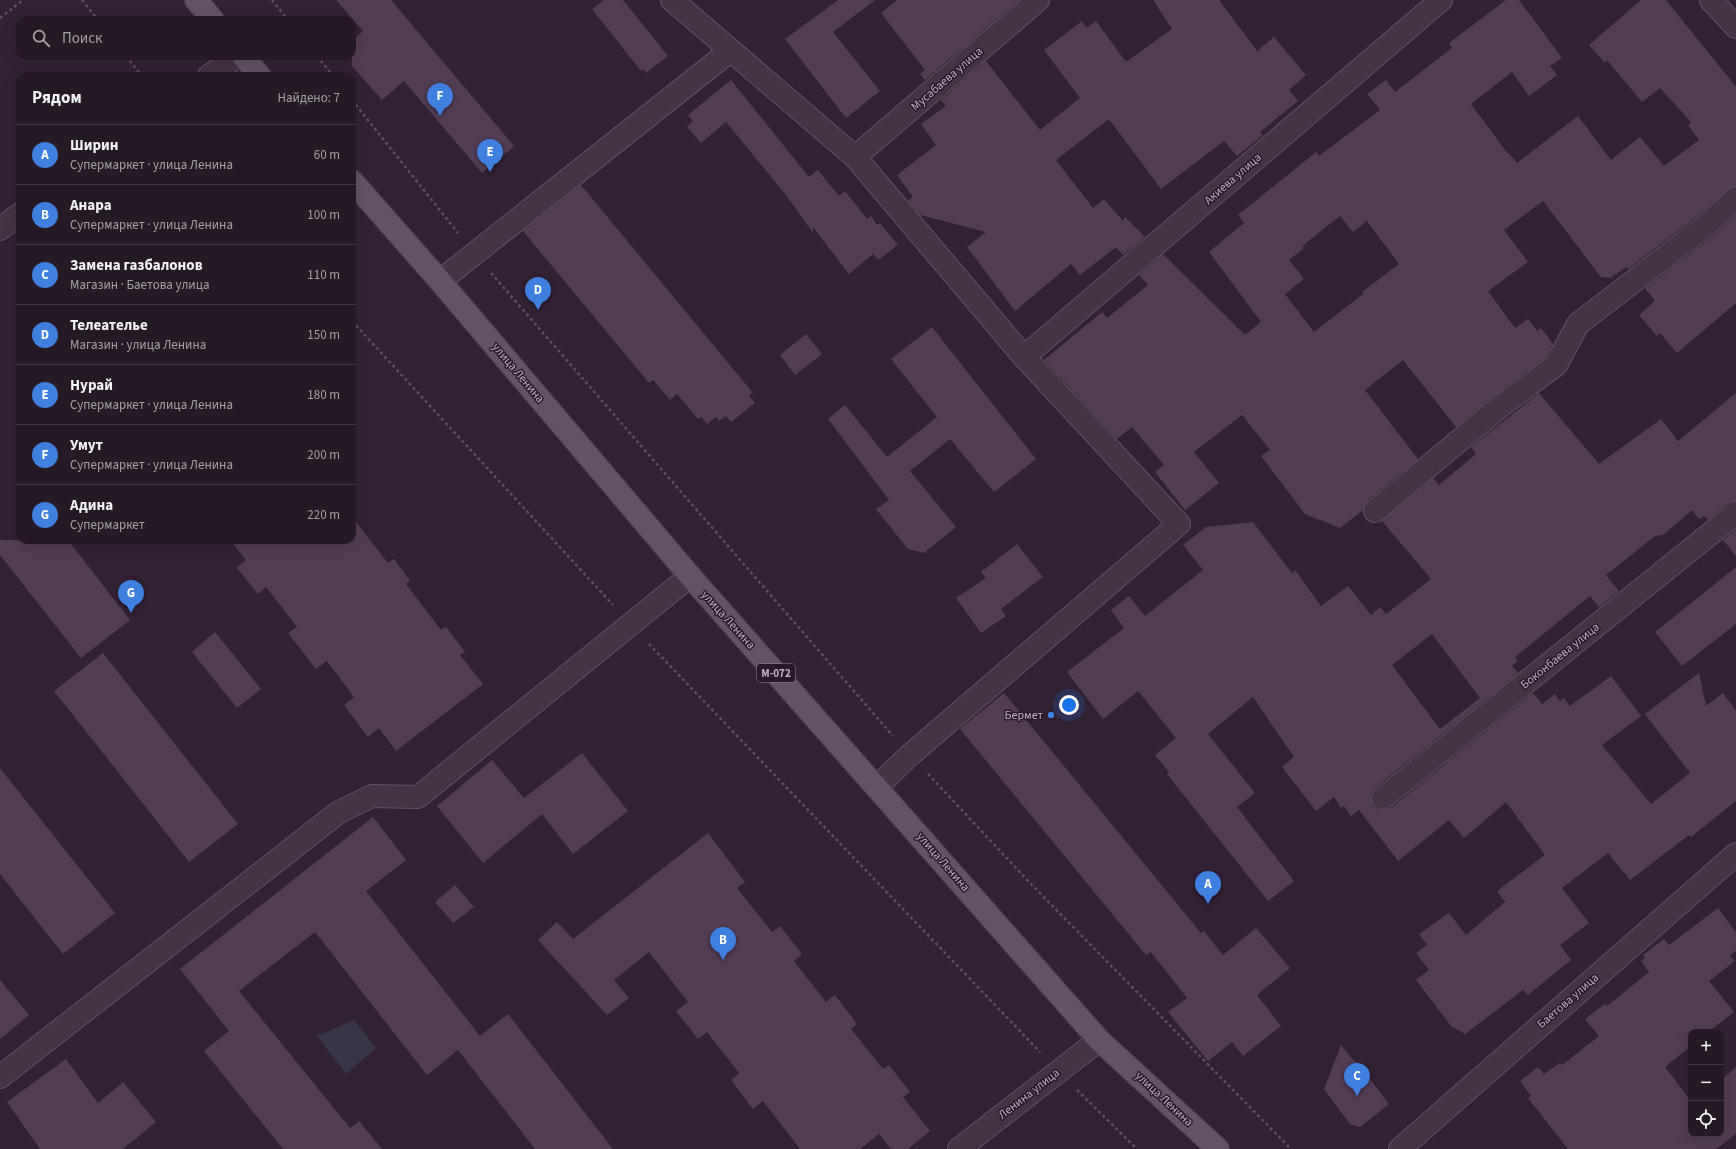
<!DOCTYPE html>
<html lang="ru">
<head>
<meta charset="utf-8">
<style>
  :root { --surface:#261926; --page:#322632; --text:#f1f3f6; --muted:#a4a0a7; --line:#423843; --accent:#db2777 }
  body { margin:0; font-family:"Source Sans 3",sans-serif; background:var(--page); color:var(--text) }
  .controls { position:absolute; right:12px; bottom:12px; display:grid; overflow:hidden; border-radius:8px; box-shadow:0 4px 16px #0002 }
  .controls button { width:36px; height:36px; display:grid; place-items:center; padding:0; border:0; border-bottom:1px solid var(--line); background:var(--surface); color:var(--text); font:20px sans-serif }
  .you { position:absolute; left:1069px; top:705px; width:14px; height:14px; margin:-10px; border:3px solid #fff; border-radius:50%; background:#1a73e8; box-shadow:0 0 0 6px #1a73e833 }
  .badge { display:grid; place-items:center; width:26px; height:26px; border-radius:50%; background:var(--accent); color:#fff; font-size:13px; font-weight:700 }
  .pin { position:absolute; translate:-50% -33px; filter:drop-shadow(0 1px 2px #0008) }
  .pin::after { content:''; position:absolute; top:21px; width:14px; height:12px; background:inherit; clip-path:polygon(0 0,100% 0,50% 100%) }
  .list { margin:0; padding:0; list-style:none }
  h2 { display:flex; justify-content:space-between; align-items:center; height:52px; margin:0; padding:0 16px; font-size:17px }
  h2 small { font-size:13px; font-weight:400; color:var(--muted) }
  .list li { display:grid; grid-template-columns:26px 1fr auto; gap:12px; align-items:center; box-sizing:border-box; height:60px; padding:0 16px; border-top:1px solid var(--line) }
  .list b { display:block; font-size:15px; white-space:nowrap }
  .list p { margin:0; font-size:13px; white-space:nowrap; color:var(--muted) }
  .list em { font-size:13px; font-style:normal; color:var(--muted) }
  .icon { flex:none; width:22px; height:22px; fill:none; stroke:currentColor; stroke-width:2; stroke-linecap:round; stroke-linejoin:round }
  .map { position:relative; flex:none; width:1736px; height:1149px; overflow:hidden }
  .search { position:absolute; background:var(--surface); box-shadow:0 4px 16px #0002; left:16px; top:16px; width:340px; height:44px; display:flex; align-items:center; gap:10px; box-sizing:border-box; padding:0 14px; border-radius:12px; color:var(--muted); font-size:15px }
  .panel { position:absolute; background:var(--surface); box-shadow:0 4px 16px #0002; left:16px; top:72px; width:340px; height:472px; border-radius:12px }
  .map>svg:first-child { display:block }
  .green { fill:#383548 }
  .building { fill:#533d54; fill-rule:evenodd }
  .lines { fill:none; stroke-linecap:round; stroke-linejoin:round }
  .minor-casing { stroke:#625162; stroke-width:24 }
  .major-casing { stroke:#4d3d4e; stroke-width:24 }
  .path { stroke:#5a5062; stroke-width:2.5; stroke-dasharray:3 3; stroke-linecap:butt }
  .minor { stroke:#443444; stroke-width:22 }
  .major { stroke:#635264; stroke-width:22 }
  .shop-dot { fill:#3f7fe0; stroke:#281928; stroke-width:1.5 }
  .labels { text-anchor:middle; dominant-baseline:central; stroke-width:3; stroke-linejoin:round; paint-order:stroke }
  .shield { fill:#281928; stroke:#938193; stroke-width:1 }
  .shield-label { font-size:11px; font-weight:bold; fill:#c1aec1 }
  .street-label { font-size:12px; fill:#c1aec1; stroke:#281928 }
  .poi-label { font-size:12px; fill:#c1aec1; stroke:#281928; text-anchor:end }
</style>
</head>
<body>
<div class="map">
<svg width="1736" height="1149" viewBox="0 0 1736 1149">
  <rect width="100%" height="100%" fill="#322133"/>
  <path class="green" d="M 354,1020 L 376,1048 L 346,1074 L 317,1036 Z"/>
  <path class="building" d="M 336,0 L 391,0 L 514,146 L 482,173 L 404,81 L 382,100 L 352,66 L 352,41 L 363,31 Z
    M 604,0 L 623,0 L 668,56 L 646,73 L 643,69 L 641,71 L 592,9 Z
    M 838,0 L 875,0 L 833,32 L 880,91 L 846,118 L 785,39 Z
    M 897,0 L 1019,0 L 925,80 L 920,74 L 925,70 L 881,13 Z
    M 1153,0 L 1219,0 L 1257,51 L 1274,37 L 1306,75 L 1289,90 L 1298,101 L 1260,132 L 1263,135 L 1237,156 L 1224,141 L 1161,189 L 1109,119 L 1056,160 L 1093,208 L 1104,199 L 1123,221 L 1125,217 L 1145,237 L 1123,255 L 1116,247 L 1080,275 L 1071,264 L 1015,311 L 967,247 L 986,232 L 920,215 L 908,201 L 913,197 L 897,175 L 936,145 L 921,124 L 946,106 L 941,100 L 986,61 L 1040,130 L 1080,98 L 1044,50 L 1082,21 L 1086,28 L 1096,21 L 1126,62 L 1172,29 Z
    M 1506,0 L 1519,0 L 1562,58 L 1550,66 L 1557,75 L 1529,96 L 1512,72 L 1471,104 L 1508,154 L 1509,153 L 1517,163 L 1578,116 L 1611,160 L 1640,137 L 1664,166 L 1699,140 L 1688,125 L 1691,122 L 1660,88 L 1642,102 L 1607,60 L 1605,63 L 1589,45 L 1641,0 L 1666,0 L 1736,87 L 1736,186 L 1728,189 L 1696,217 L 1628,269 L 1627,267 L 1610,278 L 1601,277 L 1543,201 L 1504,230 L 1528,262 L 1488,291 L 1515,328 L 1528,319 L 1537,331 L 1541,328 L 1553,344 L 1546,357 L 1496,394 L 1456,427 L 1403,360 L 1365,390 L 1418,459 L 1367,501 L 1363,510 L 1340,528 L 1305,514 L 1261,456 L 1270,450 L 1242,415 L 1194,452 L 1219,483 L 1185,510 L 1155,472 L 1164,465 L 1132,427 L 1117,439 L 1044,360 L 1102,312 L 1107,318 L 1148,285 L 1139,275 L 1163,254 L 1245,335 L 1261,322 L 1209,252 L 1244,223 L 1238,215 L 1316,152 L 1319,156 L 1380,110 L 1367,94 L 1386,80 L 1395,92 L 1452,48 L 1449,43 ZM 1340,216 L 1353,232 L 1367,221 L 1399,264 L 1362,292 L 1363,294 L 1314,332 L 1285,294 L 1304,279 L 1289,260 L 1304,248 L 1302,246 Z
    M 731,80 L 809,177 L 818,170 L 839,196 L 845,191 L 867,219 L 871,216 L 877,225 L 880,223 L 898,245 L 878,260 L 873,254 L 849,274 L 813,227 L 813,233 L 786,195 L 726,122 L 701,143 L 687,127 L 693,121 L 688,115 Z
    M 581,185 L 753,393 L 749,396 L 755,403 L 731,422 L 726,416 L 719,421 L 716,417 L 707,424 L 701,417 L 698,419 L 677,394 L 670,400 L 653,380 L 649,383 L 523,231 Z
    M 1736,215 L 1736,303 L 1677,353 L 1660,333 L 1657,336 L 1639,315 L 1655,301 L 1645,288 L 1712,237 Z
    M 932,327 L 1036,459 L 994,492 L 950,439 L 910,471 L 956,527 L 924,553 L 908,549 L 876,509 L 889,500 L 828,419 L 845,405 L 887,457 L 937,417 L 891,359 Z
    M 806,334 L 822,354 L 795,375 L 780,355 Z
    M 1539,393 L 1599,464 L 1661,419 L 1678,441 L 1736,393 L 1736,501 L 1728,503 L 1708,520 L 1704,516 L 1699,519 L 1692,510 L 1663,535 L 1655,536 L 1606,575 L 1619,591 L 1599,607 L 1590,596 L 1515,657 L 1518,661 L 1512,666 L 1518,673 L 1375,788 L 1371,794 L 1371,800 L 1373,806 L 1379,810 L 1385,810 L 1391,808 L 1533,693 L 1542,704 L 1555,694 L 1560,701 L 1564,698 L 1570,706 L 1611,676 L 1641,716 L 1602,745 L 1651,804 L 1690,773 L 1645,714 L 1699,673 L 1706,706 L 1723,693 L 1736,711 L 1736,801 L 1691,837 L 1689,835 L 1630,880 L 1608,853 L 1562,888 L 1589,923 L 1560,945 L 1571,960 L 1528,995 L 1523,990 L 1465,1034 L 1451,1026 L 1416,980 L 1429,970 L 1416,953 L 1427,945 L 1419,934 L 1449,913 L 1466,935 L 1505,902 L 1497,891 L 1545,855 L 1506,802 L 1464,838 L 1449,820 L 1398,861 L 1359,810 L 1351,816 L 1344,806 L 1341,808 L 1334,797 L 1316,811 L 1282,767 L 1294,757 L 1253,697 L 1208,734 L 1255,793 L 1237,807 L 1294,881 L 1268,901 L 1167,774 L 1169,772 L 1155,755 L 1176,738 L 1138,691 L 1103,719 L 1067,672 L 1124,628 L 1111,610 L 1129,596 L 1145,616 L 1203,570 L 1183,545 L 1206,527 L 1253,522 L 1292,573 L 1295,570 L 1321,606 L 1348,586 L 1371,615 L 1380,607 L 1386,614 L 1431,579 L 1382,521 L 1433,478 L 1439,485 L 1476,454 L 1471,447 ZM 1432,634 L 1480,698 L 1440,729 L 1392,665 Z
    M 352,517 L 388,563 L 394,559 L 410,581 L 406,584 L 441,630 L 446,627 L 465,652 L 460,655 L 483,684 L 396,751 L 379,728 L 368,737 L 344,705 L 354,697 L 327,661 L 316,669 L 288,633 L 297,627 L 266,587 L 258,594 L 237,568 L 246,560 L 230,540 L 352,540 Z
    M 1736,529 L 1736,556 L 1723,540 Z
    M 0,540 L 68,540 L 130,620 L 81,658 L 0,555 Z
    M 1017,544 L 1043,577 L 1001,609 L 1006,616 L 981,633 L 956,598 L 986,578 L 981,572 Z
    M 1736,567 L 1736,624 L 1682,666 L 1655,632 Z
    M 215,632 L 261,689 L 237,708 L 192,652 Z
    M 103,653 L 238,824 L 189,862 L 54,691 Z
    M 1004,693 L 1201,933 L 1204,931 L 1223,955 L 1256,928 L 1290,968 L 1257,995 L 1281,1026 L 1243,1056 L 1232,1042 L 1208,1061 L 1168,1012 L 1187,998 L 1151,952 L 1146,955 L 960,729 Z
    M 582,753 L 628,811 L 573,854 L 542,814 L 483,863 L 437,806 L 492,760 L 524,798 Z
    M 0,768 L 115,913 L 63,954 L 0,874 Z
    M 373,817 L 406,860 L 366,891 L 480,1036 L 508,1014 L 613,1149 L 535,1149 L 458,1050 L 427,1075 L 315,932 L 239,991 L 350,1128 L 359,1121 L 382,1149 L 283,1149 L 204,1051 L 229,1031 L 180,969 Z
    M 708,833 L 745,882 L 737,888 L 772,932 L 780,926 L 802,954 L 794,961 L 826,1002 L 835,995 L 857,1024 L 851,1029 L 883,1069 L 889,1065 L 910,1092 L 903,1097 L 930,1131 L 908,1149 L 891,1149 L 879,1134 L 860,1149 L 800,1149 L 763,1101 L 753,1109 L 731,1080 L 739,1073 L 707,1032 L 698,1039 L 676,1011 L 688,1002 L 649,952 L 614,980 L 629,998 L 607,1015 L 538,940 L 557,922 L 573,939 Z
    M 455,885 L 474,907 L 453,923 L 435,902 Z
    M 1718,908 L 1736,932 L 1736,951 L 1730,955 L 1735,961 L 1709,981 L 1734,1012 L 1708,1032 L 1691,1032 L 1691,1046 L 1665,1067 L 1691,1101 L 1691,1134 L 1721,1134 L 1721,1080 L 1736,1067 L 1736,1134 L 1716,1149 L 1568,1149 L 1528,1098 L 1531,1096 L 1520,1081 L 1538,1067 L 1544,1074 L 1560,1063 L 1562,1065 L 1599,1036 L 1585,1019 L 1605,1004 L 1607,1006 L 1649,972 L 1641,961 L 1645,958 L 1643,955 L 1664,939 L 1669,945 Z
    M 0,980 L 29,1015 L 0,1039 Z
    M 1341,1045 L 1355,1062 L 1357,1062 L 1389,1104 L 1360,1127 L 1350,1124 L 1324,1089 Z
    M 66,1059 L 98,1103 L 123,1082 L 156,1122 L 123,1149 L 40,1149 L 7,1102 Z"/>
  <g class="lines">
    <defs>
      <path id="minor" d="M 672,0 L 855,157 L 1024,357 L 1179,524 L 910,755 L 877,787
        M 1711,0 L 1736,27
        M 209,76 L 238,56
        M 855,157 L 1038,0
        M 0,229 L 20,214
        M 440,281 L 730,51
        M 1024,357 L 1441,0
        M 1375,511 L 1503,404 L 1556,365 L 1578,324 L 1704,227 L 1736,198
        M 1383,798 L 1736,513
        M 0,1077 L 339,812 L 372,796 L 418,797 L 690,576
        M 959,1149 L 1099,1040
        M 1400,1149 L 1736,854"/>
      <path id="major" d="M 196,0 L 213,20
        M 243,56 L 260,76
        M 352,181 L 440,281 L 690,576 L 1099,1040 L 1218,1149"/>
    </defs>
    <use href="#minor" class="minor-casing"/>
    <use href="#major" class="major-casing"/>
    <path class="path" d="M 82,0 L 98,20
      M 272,0 L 288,20
      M 0,18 L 23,0
      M 126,56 L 142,76
      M 317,56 L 333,76
      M 352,100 L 458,233
      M 491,273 L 893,736
      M 352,321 L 613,605
      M 649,644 L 1040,1052
      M 928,774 L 1030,883 L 1291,1149
      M 1077,1090 L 1137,1149"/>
    <use href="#minor" class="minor"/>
    <use href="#major" class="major"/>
  </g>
  <circle class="shop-dot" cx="1051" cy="715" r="4"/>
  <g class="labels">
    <rect class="shield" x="757" y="664" width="38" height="18" rx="3"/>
    <g class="shield-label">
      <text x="776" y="673">М-072</text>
    </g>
    <g class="street-label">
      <text transform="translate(947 79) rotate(-41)">Мусабаева улица</text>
      <text transform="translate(1233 179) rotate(-41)">Акиева улица</text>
      <text transform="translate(518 373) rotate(50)">улица Ленина</text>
      <text transform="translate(728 620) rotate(48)">улица Ленина</text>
      <text transform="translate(1560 656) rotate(-39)">Боконбаева улица</text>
      <text transform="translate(943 862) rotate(49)">улица Ленина</text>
      <text transform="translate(1568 1001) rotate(-41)">Баетова улица</text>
      <text transform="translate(1029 1094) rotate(-38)">Ленина улица</text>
      <text transform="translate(1164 1099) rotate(43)">улица Ленина</text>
    </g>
    <g class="poi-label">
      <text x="1043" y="715">Бермет</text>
    </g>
  </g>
</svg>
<div class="controls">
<button>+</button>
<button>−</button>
<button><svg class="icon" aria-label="locate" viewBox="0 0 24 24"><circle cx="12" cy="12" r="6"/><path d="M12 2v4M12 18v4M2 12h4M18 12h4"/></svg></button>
</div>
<div class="you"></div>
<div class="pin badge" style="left:1208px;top:904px;background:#3f7fe0">A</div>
<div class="pin badge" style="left:723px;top:960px;background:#3f7fe0">B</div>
<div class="pin badge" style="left:1357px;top:1096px;background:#3f7fe0">C</div>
<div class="pin badge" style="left:538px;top:310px;background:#3f7fe0">D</div>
<div class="pin badge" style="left:490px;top:172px;background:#3f7fe0">E</div>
<div class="pin badge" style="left:440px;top:116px;background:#3f7fe0">F</div>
<div class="pin badge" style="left:131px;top:613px;background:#3f7fe0">G</div>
<div class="search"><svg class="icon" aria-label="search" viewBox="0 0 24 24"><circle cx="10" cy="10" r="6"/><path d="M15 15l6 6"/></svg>Поиск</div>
<section class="panel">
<h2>Рядом<small>Найдено: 7</small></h2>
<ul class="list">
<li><span class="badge" style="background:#3f7fe0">A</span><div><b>Ширин</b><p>Супермаркет · улица Ленина</p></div><em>60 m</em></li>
<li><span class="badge" style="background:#3f7fe0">B</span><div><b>Анара</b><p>Супермаркет · улица Ленина</p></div><em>100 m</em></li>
<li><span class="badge" style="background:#3f7fe0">C</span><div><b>Замена газбалонов</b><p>Магазин · Баетова улица</p></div><em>110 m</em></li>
<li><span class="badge" style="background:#3f7fe0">D</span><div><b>Телеателье</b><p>Магазин · улица Ленина</p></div><em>150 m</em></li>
<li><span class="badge" style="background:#3f7fe0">E</span><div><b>Нурай</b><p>Супермаркет · улица Ленина</p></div><em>180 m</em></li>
<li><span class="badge" style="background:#3f7fe0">F</span><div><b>Умут</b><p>Супермаркет · улица Ленина</p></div><em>200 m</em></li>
<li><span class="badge" style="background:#3f7fe0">G</span><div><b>Адина</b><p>Супермаркет</p></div><em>220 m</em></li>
</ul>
</section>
</div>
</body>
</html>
